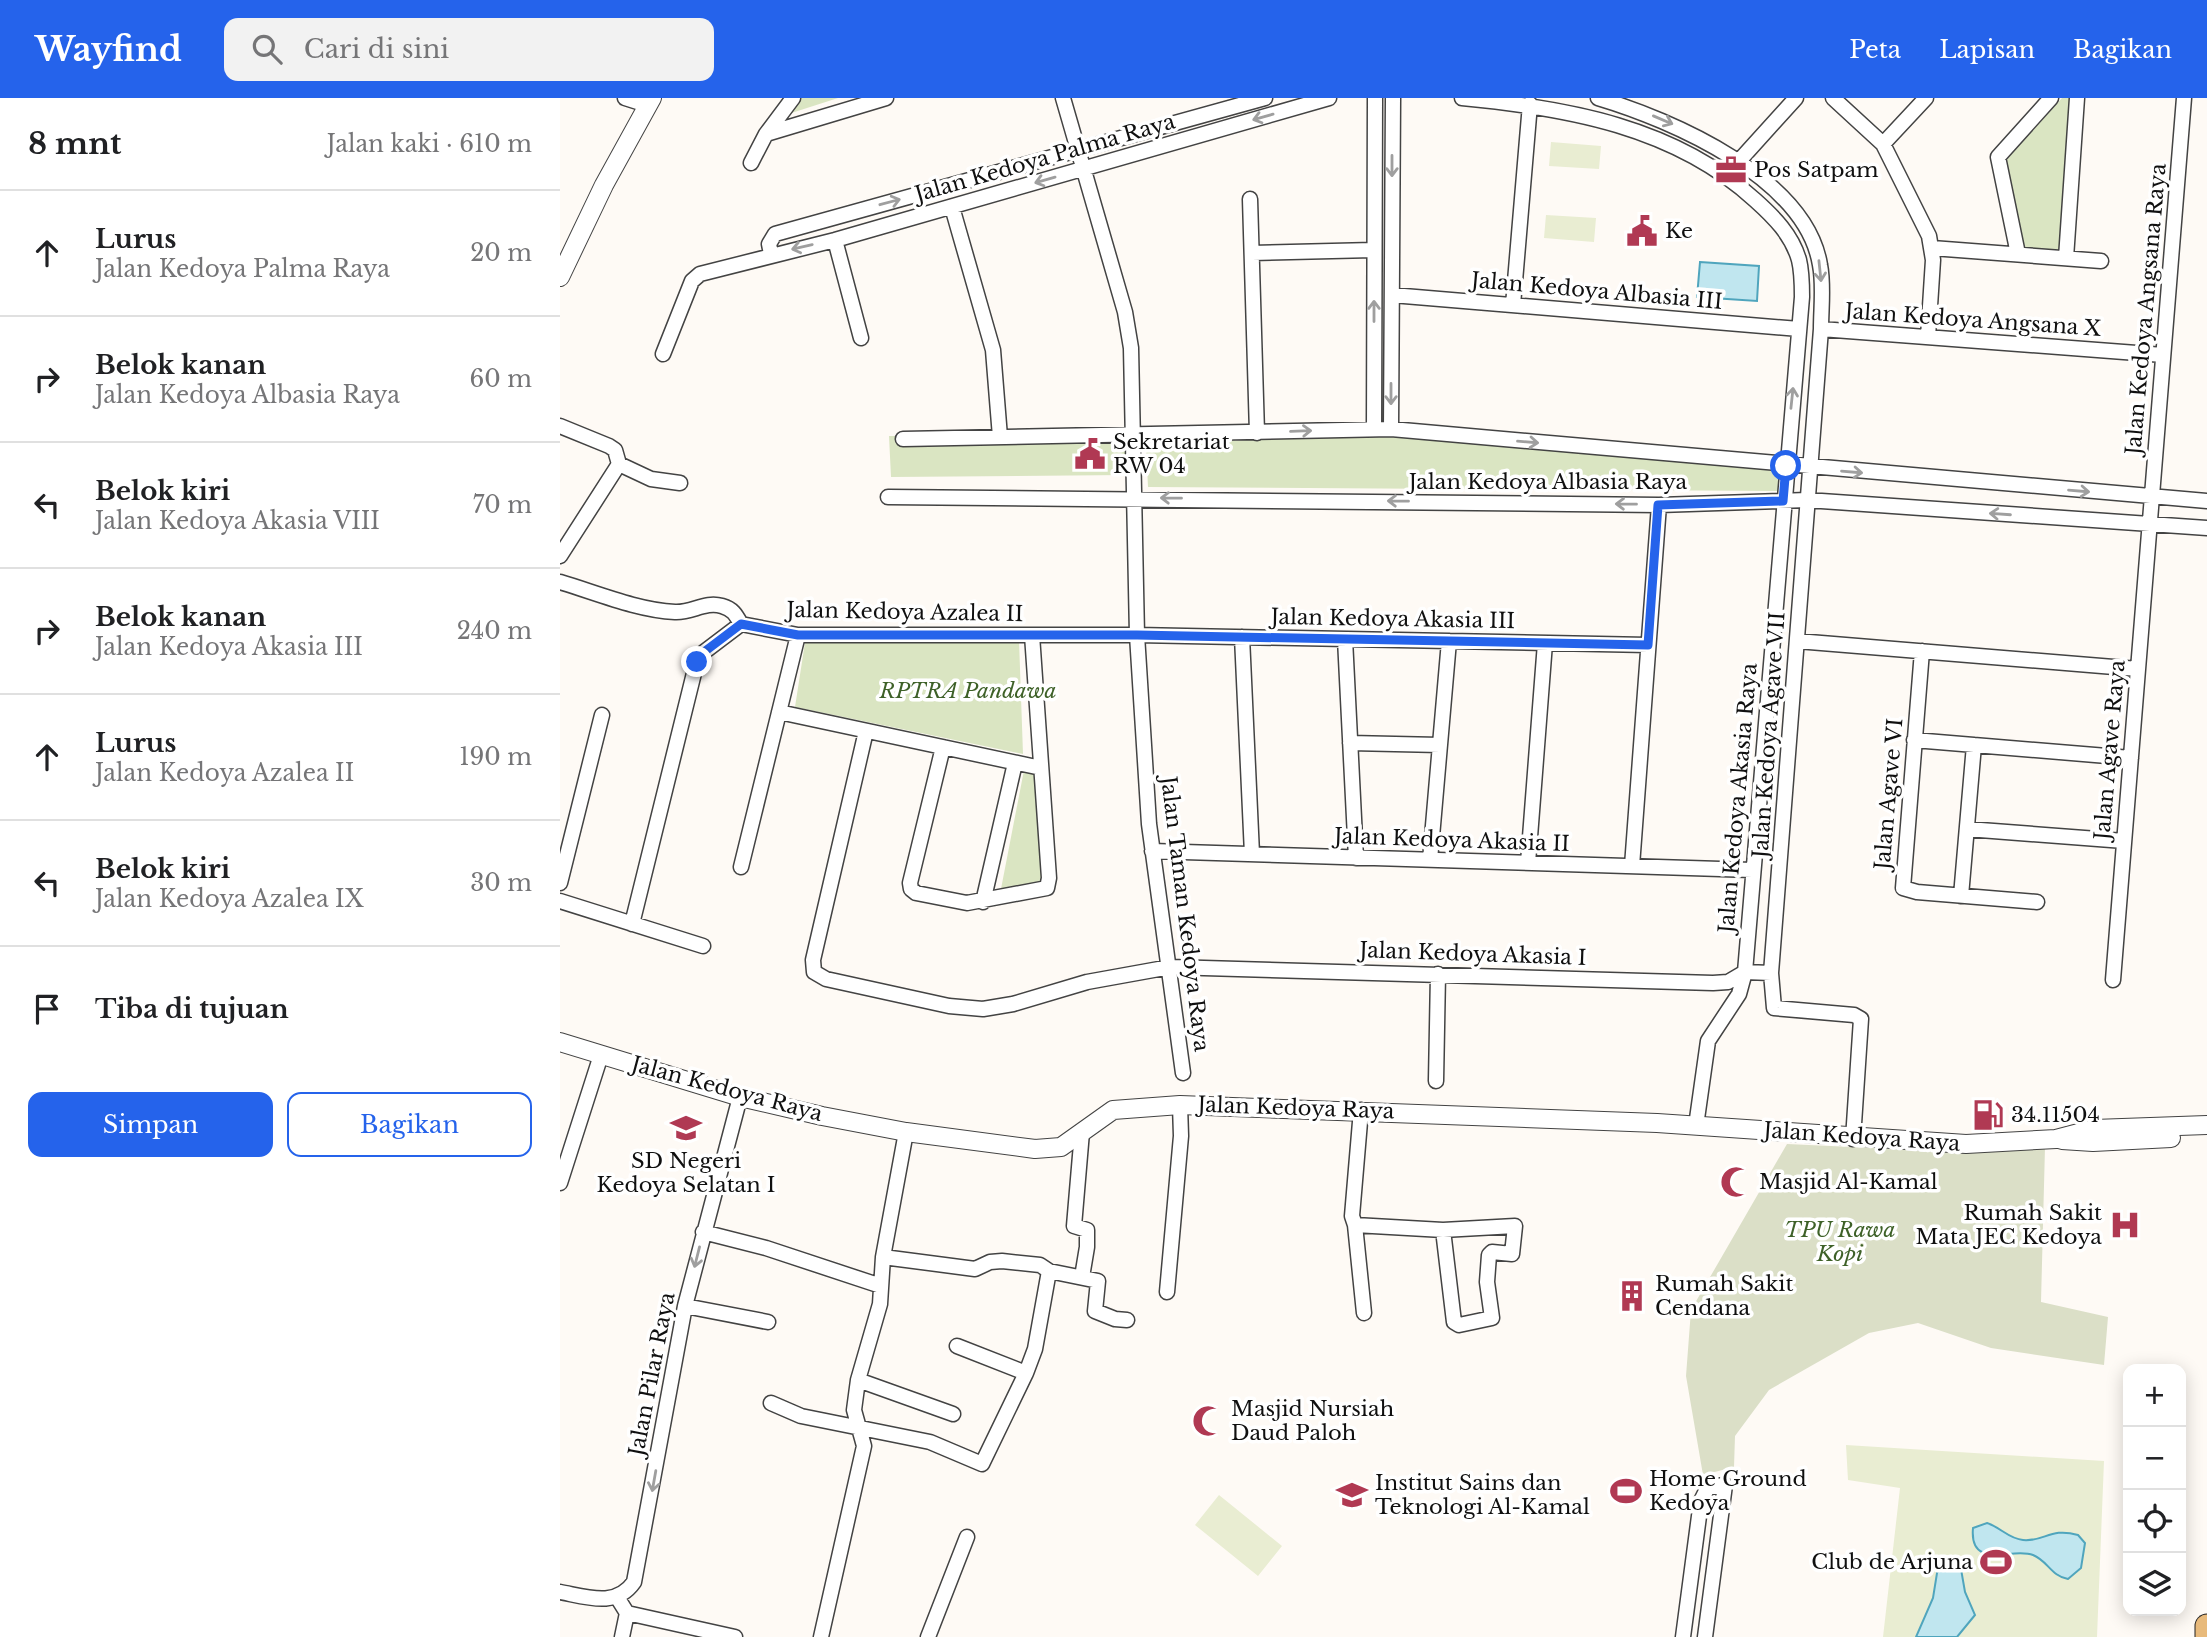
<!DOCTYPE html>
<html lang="id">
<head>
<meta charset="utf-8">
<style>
  :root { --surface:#fff; --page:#f2f2f2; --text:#202124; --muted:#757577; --line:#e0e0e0; --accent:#2563eb }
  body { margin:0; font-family:"Libre Baskerville",serif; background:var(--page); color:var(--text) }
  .controls { position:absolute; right:21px; bottom:21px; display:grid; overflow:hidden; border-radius:14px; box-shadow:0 4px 18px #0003 }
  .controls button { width:63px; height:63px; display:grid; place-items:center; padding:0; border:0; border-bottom:2px solid var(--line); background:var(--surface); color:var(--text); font:35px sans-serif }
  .stop { position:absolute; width:21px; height:21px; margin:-16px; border:5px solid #2563eb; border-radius:50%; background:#fff }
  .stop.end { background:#2563eb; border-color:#fff; box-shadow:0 2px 7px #0008 }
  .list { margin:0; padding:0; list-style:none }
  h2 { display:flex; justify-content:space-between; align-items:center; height:91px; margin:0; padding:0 28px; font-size:30px }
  h2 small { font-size:23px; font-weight:400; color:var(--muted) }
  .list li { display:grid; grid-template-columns:46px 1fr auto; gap:21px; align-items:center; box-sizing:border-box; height:126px; padding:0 28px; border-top:2px solid var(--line) }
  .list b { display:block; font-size:26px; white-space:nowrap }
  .list p { margin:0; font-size:23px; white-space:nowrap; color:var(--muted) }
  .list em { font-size:23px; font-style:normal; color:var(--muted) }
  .actions { display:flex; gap:14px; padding:21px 28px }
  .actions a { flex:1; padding:16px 0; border:2px solid var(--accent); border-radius:14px; text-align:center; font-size:24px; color:var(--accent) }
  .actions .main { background:var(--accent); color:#fff }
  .icon { flex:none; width:38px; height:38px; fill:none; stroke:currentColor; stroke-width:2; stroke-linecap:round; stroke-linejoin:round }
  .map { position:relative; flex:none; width:1647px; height:1539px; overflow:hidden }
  header { display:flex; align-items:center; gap:42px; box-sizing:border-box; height:98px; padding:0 35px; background:var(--accent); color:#fff }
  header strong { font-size:33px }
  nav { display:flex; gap:38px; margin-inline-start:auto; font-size:24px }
  .search { width:490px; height:63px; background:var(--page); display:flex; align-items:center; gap:18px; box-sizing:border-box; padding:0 24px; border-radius:14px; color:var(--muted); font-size:26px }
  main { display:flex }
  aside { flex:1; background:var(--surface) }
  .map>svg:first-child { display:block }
  .green { fill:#dae5c2 }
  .cemetery { fill:#dbdfc7 }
  .pitch { fill:#e9edd2 }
  .water { fill:#c0e6ef; stroke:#4fa5bd; stroke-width:2 }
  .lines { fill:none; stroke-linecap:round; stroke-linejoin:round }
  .minor-casing { stroke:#434343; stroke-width:17 }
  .tertiary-casing { stroke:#434343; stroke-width:20 }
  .primary-casing { stroke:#212121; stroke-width:25 }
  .minor { stroke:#fff; stroke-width:14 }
  .tertiary { stroke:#fff; stroke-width:18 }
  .primary { stroke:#e8ba7b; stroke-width:23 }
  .oneway { stroke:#9f9f9f }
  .route { stroke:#2563eb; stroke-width:9 }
  .labels { text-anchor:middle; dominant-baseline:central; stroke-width:7; stroke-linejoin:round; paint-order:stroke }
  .street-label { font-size:21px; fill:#101010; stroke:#fff }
  .poi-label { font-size:21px; fill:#101010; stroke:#fff; text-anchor:start }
  .park-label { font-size:21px; font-style:italic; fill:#3e6128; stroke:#fff }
</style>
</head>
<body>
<header>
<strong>Wayfind</strong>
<div class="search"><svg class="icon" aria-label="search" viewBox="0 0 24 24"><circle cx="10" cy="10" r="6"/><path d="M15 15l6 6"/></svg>Cari di sini</div>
<nav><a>Peta</a><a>Lapisan</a><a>Bagikan</a></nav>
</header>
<main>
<aside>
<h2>8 mnt<small>Jalan kaki · 610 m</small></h2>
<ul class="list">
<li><svg class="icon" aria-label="ahead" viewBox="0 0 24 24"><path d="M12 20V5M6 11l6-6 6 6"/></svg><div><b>Lurus</b><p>Jalan Kedoya Palma Raya</p></div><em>20 m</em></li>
<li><svg class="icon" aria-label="right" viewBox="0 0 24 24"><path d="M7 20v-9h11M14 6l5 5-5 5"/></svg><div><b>Belok kanan</b><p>Jalan Kedoya Albasia Raya</p></div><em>60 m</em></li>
<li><svg class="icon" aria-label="left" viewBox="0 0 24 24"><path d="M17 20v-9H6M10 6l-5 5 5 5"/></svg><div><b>Belok kiri</b><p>Jalan Kedoya Akasia VIII</p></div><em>70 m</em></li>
<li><svg class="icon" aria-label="right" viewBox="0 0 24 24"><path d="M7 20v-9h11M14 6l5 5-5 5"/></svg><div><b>Belok kanan</b><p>Jalan Kedoya Akasia III</p></div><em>240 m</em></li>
<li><svg class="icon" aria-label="ahead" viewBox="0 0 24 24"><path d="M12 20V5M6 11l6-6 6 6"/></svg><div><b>Lurus</b><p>Jalan Kedoya Azalea II</p></div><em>190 m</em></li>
<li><svg class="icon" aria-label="left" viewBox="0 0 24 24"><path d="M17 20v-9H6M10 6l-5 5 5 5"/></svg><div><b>Belok kiri</b><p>Jalan Kedoya Azalea IX</p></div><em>30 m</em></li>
<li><svg class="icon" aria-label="arrive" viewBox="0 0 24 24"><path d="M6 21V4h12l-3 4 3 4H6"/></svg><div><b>Tiba di tujuan</b></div></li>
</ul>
<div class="actions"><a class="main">Simpan</a><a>Bagikan</a></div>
</aside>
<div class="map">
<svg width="1647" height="1539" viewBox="0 0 1647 1539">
  <rect width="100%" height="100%" fill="#fefaf5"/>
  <path class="green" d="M 232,0 L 278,0 L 216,20 Z
    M 1502,0 L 1517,0 L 1502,156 L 1462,152 L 1438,71 Z
    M 829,335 L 1224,362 L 1221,393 L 588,389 L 586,347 Z
    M 565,336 L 566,377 L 331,379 L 329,338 Z
    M 246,538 L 459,542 L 463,656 L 235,609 Z
    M 465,667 L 478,671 L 494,784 L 440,796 Z"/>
  <path class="cemetery" d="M 1227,1046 L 1379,1053 L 1485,1049 L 1481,1204 L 1548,1219 L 1544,1267 L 1431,1250 L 1358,1225 L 1309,1235 L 1209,1292 L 1175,1338 L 1174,1369 L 1143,1377 L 1126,1278 L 1131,1212 Z"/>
  <path class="pitch" d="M 991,44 L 1041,48 L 1039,71 L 989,68 Z
    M 986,117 L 1036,120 L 1034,144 L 984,140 Z
    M 1286,1347 L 1544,1363 L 1537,1539 L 1323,1539 L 1340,1390 L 1288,1382 Z
    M 659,1397 L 722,1448 L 698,1478 L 635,1427 Z"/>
  <path class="water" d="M 1140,164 L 1199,168 L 1197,203 L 1137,199 Z
    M 1427,1425 C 1440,1429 1449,1441 1463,1442 C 1485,1444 1490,1429 1518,1437 L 1525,1445 L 1521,1470 L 1508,1481 C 1491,1478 1488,1463 1473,1457 C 1453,1449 1409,1473 1413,1430 Z
    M 1390,1464 L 1401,1471 L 1405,1494 L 1415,1517 L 1397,1539 L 1356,1539 L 1373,1500 L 1377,1475 L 1382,1466 Z"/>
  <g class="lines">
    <defs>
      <path id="minor" d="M 65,0 L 87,7
        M 503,0 L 565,214 L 571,250 L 577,537 L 589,726 L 623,975
        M 902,0 C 1007,10 1115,29 1195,102 C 1214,119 1232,137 1239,162 C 1242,174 1242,187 1242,199 L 1185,874 L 1179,896 L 1148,943 L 1136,1028
        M 1038,0 C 1112,22 1246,80 1260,167 C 1264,187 1261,210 1261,231 L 1211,875 L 1214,910 L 1294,917 L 1301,921 L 1293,1041
        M 1273,0 L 1323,46 L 1369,138 L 1373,162 L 1368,239
        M 206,36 L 326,0
        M 1323,46 L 1366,0
        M 191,65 L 206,36 L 233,0
        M 1177,71 L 1179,63 L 1236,0
        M 690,101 L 697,335
        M 392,109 L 433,252 L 440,339
        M 275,142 L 301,240
        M 1372,150 L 1541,163
        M 692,155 L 813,152
        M 211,156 L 209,146 L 215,136 L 705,0
        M 1458,156 L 1438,59 L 1491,0
        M 1506,160 L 1517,0
        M 832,197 L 1239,231
        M 953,207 L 970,6
        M 1261,231 L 1603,257
        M 103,256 L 132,183 L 140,176 L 275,142 L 769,0
        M 0,328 L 49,348 L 55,352 L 59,366 L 0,458
        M 814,331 L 815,0
        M 831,331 L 833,0
        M 343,341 L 831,331 L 1647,403
        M 59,366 L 91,381 L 120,385
        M 328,399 L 1099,407 L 1247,402 L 1647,430
        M 0,484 C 37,495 77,512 115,514 C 132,515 145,503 162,508 C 173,511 176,517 181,526 L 238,537 L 577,537 L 1088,547
        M 682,539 L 692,756
        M 785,541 L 796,760
        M 1237,543 L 1578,571
        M 1362,553 L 1343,790 L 1357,794 L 1477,804
        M 219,614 L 481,670
        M 306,633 L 253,862 L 254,874 L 266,881 L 389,908 L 423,911 L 453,906 L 527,884 L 610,869 L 1153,885 L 1168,884 L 1185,874 L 1211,875
        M 1354,642 L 1571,660
        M 790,645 L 880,647
        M 383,649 L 350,785 L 351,791 L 356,795 L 407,805 L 487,790 L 489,780 L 472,537
        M 1407,731 L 1564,743
        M 592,753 L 1192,772
        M 870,762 L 889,543
        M 968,765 L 985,545
        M 1072,768 L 1099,407
        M 181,769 L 238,537
        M 0,785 L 42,617
        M 1401,798 L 1414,647
        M 0,803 L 143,848
        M 423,804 L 455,665
        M 72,826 L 137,563 L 144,554 L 181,526
        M 1553,882 L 1624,0
        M 876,983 L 878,876
        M 801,1012 L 792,1118 L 795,1127 L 804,1215
        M 522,1034 L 514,1128 L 527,1132 L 527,1149 L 522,1179
        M 0,1085 L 41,957
        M 795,1127 L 883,1132 L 955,1128 L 952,1156 L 932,1154 L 929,1157 L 927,1184 L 932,1220 L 899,1227 L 894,1224 L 883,1132
        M 143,1134 L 206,1150 L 321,1188
        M 323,1159 L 415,1171 L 430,1164 L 442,1163 L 480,1167 L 489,1173
        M 607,1194 L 621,1038 L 620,1007
        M 125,1208 L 208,1224
        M 397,1248 L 466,1275
        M 298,1282 L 393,1316
        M 211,1305 L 241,1318 L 370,1344 L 422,1366 L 466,1275 L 475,1251 L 489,1173 L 538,1183 L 535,1213 L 555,1221 L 567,1222
        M 0,1494 C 27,1499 56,1510 74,1484 L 125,1208 L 180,999
        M 57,1499 L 67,1515 L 175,1539
        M 62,1539 L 67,1515
        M 261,1539 L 304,1348 L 294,1312 L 298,1282 L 320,1206 L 323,1159 L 346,1034
        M 368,1539 L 407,1439
        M 1123,1539 L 1141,1403 L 1148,1389 L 1165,1387 L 1145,1539"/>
      <path id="tertiary" d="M 0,179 L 44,87 L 92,0
        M 0,944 L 180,999 L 262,1018 L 346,1034 L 475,1051 L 501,1049 L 553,1012 L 620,1007 L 1097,1025 L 1406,1046 L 1496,1041 L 1534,1031 L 1647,1027
        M 1502,1042 L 1533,1044 L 1611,1040"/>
      <path id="primary" d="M 1647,1539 L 1647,1528"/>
    </defs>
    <use href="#minor" class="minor-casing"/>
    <use href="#tertiary" class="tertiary-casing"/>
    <use href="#primary" class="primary-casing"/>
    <use href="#minor" class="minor"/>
    <use href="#tertiary" class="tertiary"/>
    <use href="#primary" class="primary"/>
  </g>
  <defs><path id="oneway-shaft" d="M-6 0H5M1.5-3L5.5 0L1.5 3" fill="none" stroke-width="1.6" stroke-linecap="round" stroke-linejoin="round" transform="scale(1.75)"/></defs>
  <g class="oneway">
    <use href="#oneway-shaft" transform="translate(703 19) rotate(164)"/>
    <use href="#oneway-shaft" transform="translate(1103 22) rotate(23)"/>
    <use href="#oneway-shaft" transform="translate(832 68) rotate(90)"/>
    <use href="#oneway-shaft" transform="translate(485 82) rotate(164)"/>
    <use href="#oneway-shaft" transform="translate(330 104) rotate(-15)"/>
    <use href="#oneway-shaft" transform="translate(242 149) rotate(167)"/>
    <use href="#oneway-shaft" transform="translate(1260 173) rotate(84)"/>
    <use href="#oneway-shaft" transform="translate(814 213) rotate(-90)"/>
    <use href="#oneway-shaft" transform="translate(831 296) rotate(90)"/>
    <use href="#oneway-shaft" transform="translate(1232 300) rotate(-84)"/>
    <use href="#oneway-shaft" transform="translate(741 333) rotate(-2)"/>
    <use href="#oneway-shaft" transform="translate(968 344) rotate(5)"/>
    <use href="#oneway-shaft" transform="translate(1292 374) rotate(5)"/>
    <use href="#oneway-shaft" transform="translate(1519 393) rotate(5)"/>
    <use href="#oneway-shaft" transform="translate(611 400) rotate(-179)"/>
    <use href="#oneway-shaft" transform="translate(838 403) rotate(-179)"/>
    <use href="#oneway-shaft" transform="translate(1066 406) rotate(-179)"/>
    <use href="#oneway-shaft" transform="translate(1440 416) rotate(-176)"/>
    <use href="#oneway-shaft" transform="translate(137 1159) rotate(104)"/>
    <use href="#oneway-shaft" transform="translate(94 1383) rotate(100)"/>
  </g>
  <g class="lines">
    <path class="route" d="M 137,564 L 144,554 L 181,526 L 238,537 L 577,537 L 1088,547 L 1098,407 L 1223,403 L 1226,368"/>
  </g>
  <defs>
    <symbol id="office-bare" viewBox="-9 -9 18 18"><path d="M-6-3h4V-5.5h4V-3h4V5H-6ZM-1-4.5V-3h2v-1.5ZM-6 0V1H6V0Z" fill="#b03953" stroke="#fff" stroke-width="2.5" paint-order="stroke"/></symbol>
    <symbol id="civic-bare" viewBox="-9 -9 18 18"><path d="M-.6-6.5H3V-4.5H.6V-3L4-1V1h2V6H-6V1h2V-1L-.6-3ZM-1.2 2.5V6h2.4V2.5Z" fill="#b03953" stroke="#fff" stroke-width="2.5" paint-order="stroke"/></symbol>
    <symbol id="fuel-bare" viewBox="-9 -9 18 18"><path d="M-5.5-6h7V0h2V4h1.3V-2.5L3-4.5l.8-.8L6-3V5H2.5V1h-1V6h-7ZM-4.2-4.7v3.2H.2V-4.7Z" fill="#b03953" stroke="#fff" stroke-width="2.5" paint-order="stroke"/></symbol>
    <symbol id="school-bare" viewBox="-9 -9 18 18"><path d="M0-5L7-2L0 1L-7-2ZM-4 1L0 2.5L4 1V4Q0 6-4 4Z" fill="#b03953" stroke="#fff" stroke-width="2.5" paint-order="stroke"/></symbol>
    <symbol id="mosque-bare" viewBox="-9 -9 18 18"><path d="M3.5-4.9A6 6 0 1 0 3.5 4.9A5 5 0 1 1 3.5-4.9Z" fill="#b03953" stroke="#fff" stroke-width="2.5" paint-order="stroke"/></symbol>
    <symbol id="hospital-bare" viewBox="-9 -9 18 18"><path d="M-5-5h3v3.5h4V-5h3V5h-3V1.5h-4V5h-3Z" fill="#b03953" stroke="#fff" stroke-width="2.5" paint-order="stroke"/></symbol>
    <symbol id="building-bare" viewBox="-9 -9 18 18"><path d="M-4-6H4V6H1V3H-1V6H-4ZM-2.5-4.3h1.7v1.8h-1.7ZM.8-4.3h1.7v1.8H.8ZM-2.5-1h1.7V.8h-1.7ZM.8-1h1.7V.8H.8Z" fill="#b03953" stroke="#fff" stroke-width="2.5" paint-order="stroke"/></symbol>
    <symbol id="stadium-bare" viewBox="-9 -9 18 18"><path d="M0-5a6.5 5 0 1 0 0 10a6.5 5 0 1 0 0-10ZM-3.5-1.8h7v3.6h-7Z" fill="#b03953" stroke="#fff" stroke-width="2.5" paint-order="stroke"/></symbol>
    <symbol id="university-bare" viewBox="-9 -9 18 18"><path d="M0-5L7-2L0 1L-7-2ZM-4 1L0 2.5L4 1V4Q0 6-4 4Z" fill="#b03953" stroke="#fff" stroke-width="2.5" paint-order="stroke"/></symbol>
  </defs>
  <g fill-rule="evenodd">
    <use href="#office-bare" x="1149" y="50" width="44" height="44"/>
    <use href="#civic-bare" x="1060" y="111" width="44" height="44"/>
    <use href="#civic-bare" x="508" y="334" width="44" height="44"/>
    <use href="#fuel-bare" x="1406" y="995" width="44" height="44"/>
    <use href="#school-bare" x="104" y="1008" width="44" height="44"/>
    <use href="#mosque-bare" x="1154" y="1062" width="44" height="44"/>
    <use href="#hospital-bare" x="1543" y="1105" width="44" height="44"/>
    <use href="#building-bare" x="1050" y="1176" width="44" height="44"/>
    <use href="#mosque-bare" x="626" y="1301" width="44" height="44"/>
    <use href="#stadium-bare" x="1044" y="1371" width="44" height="44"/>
    <use href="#university-bare" x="770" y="1375" width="44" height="44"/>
    <use href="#stadium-bare" x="1414" y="1442" width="44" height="44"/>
  </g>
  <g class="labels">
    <g class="street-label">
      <text transform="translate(485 60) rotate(-16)">Jalan Kedoya Palma Raya</text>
      <text transform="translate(1037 193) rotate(5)">Jalan Kedoya Albasia III</text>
      <text transform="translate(1586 211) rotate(-85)">Jalan Kedoya Angsana Raya</text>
      <text transform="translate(1413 222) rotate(4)">Jalan Kedoya Angsana X</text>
      <text x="988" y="384">Jalan Kedoya Albasia Raya</text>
      <text transform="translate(345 514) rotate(1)">Jalan Kedoya Azalea II</text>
      <text transform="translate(833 521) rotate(1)">Jalan Kedoya Akasia III</text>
      <text transform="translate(1209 637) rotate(-86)">Jalan Kedoya Agave VII</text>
      <text transform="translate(1550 652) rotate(-85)">Jalan Agave Raya</text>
      <text transform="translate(1329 696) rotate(-85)">Jalan Agave VI</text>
      <text transform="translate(1178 700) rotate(-85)">Jalan Kedoya Akasia Raya</text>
      <text transform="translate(892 742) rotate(2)">Jalan Kedoya Akasia II</text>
      <text transform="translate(625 816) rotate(83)">Jalan Taman Kedoya Raya</text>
      <text transform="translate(913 856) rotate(2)">Jalan Kedoya Akasia I</text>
      <text transform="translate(167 991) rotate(15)">Jalan Kedoya Raya</text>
      <text transform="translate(736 1010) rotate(2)">Jalan Kedoya Raya</text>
      <text transform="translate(1302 1039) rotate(4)">Jalan Kedoya Raya</text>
      <text transform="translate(92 1276) rotate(-79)">Jalan Pilar Raya</text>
    </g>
    <g class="poi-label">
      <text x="1194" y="72">Pos Satpam</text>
      <text x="1105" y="133">Ke</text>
      <text x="553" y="344">Sekretariat<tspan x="553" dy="24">RW 04</tspan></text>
      <text x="1451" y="1017">34.11504</text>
      <text x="126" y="1063" text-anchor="middle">SD Negeri<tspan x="126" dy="24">Kedoya Selatan I</tspan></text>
      <text x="1199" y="1084">Masjid Al-Kamal</text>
      <text x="1542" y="1115" text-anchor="end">Rumah Sakit<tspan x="1542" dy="24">Mata JEC Kedoya</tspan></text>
      <text x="1095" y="1186">Rumah Sakit<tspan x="1095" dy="24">Cendana</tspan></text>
      <text x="671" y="1311">Masjid Nursiah<tspan x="671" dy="24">Daud Paloh</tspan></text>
      <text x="1089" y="1381">Home Ground<tspan x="1089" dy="24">Kedoya</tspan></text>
      <text x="815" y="1385">Institut Sains dan<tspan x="815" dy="24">Teknologi Al-Kamal</tspan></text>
      <text x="1413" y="1464" text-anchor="end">Club de Arjuna</text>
    </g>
    <g class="park-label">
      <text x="408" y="593">RPTRA Pandawa</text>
      <text x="1280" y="1132">TPU Rawa<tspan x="1280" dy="24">Kopi</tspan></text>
    </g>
  </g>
</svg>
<div class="controls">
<button>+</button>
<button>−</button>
<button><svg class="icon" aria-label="locate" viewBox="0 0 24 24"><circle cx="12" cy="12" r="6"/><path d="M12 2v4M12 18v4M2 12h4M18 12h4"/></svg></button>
<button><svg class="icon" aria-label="layers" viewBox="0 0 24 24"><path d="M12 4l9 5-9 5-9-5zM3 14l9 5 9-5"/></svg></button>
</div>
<div class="stop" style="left:1226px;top:368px"></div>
<div class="stop end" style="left:137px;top:564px"></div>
</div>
</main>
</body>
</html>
